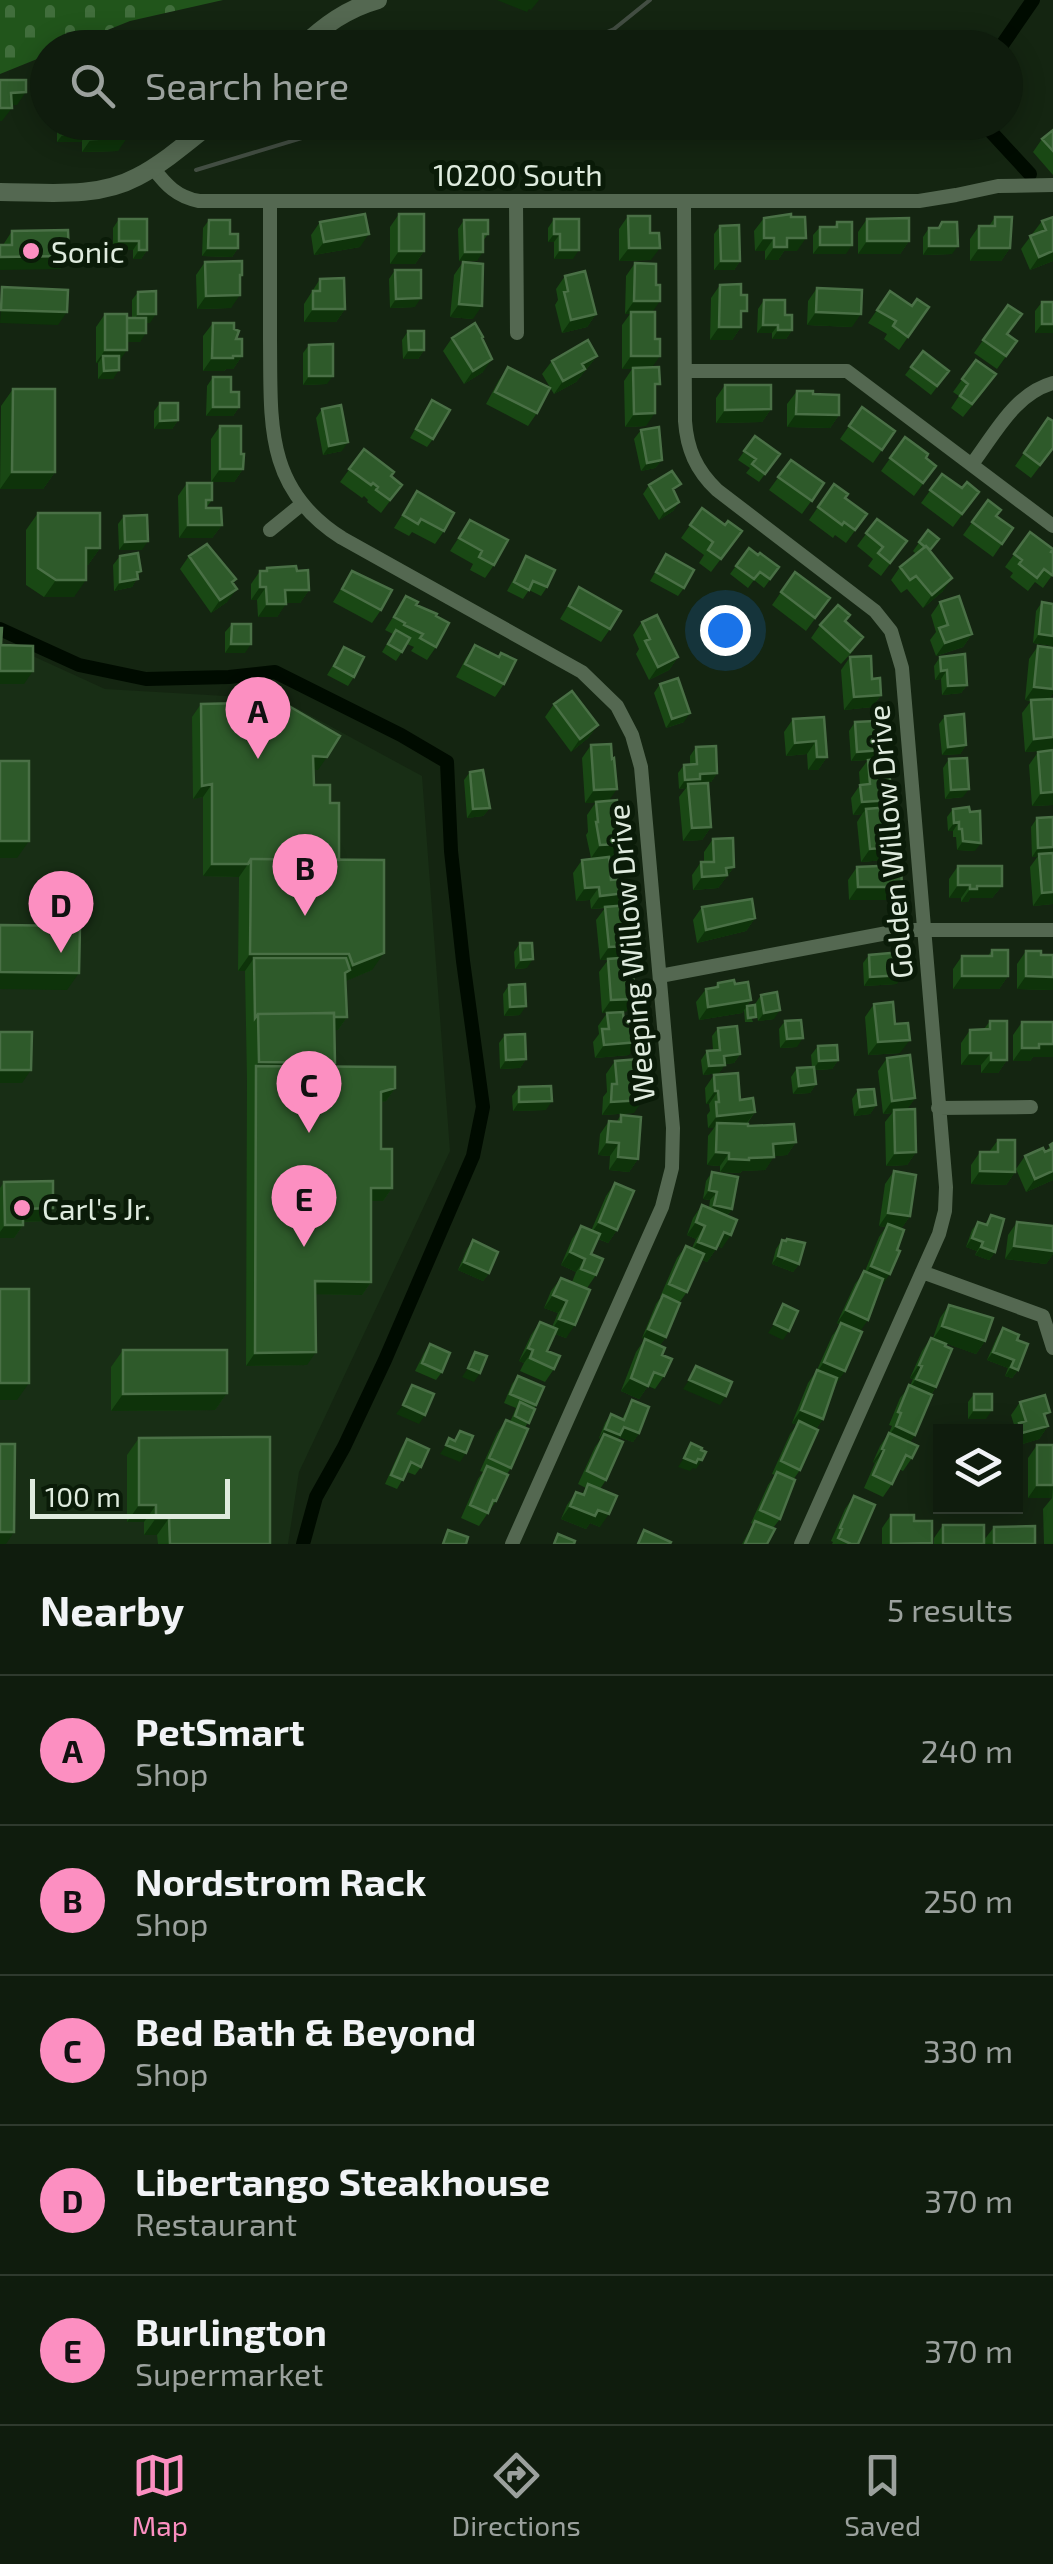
<!DOCTYPE html>
<html lang="en">
<head>
<meta charset="utf-8">
<style>
  :root { --surface:#0f1c0d; --page:#182516; --text:#f1f3f6; --muted:#9ba19d; --line:#2f3a2e; --accent:#fc8fc1 }
  body { margin:0; font-family:"Exo 2",sans-serif; background:var(--page); color:var(--text) }
  .controls { position:absolute; right:30px; bottom:30px; display:grid; overflow:hidden; border-radius:0px; box-shadow:0 5px 25px #0003 }
  .controls button { width:90px; height:90px; display:grid; place-items:center; padding:0; border:0; border-bottom:2px solid var(--line); background:var(--surface); color:var(--text); font:50px sans-serif }
  .scale { position:absolute; left:30px; bottom:25px; width:200px; box-sizing:border-box; padding-left:10px; border:5px solid #dfebde; border-top:0; font-size:28px; line-height:35px; white-space:nowrap; color:#dfebde; -webkit-text-stroke:8px #0a1b08; paint-order:stroke }
  .you { position:absolute; left:725px; top:630px; width:35px; height:35px; margin:-25px; border:8px solid #fff; border-radius:50%; background:#1a73e8; box-shadow:0 0 0 15px #1a73e833 }
  .badge { display:grid; place-items:center; width:65px; height:65px; border-radius:50%; background:var(--accent); color:#111; font-size:32px; font-weight:700 }
  .pin { position:absolute; translate:-50% -82px; filter:drop-shadow(0 2px 5px #0008) }
  .pin::after { content:''; position:absolute; top:52px; width:35px; height:30px; background:inherit; clip-path:polygon(0 0,100% 0,50% 100%) }
  .list { margin:0; padding:0; list-style:none }
  h2 { display:flex; justify-content:space-between; align-items:center; height:130px; margin:0; padding:0 40px; font-size:42px }
  h2 small { font-size:32px; font-weight:400; color:var(--muted) }
  .list li { display:grid; grid-template-columns:65px 1fr auto; gap:30px; align-items:center; box-sizing:border-box; height:150px; padding:0 40px; border-top:2px solid var(--line) }
  .list b { display:block; font-size:38px; white-space:nowrap }
  .list p { margin:0; font-size:32px; white-space:nowrap; color:var(--muted) }
  .list em { font-size:32px; font-style:normal; color:var(--muted) }
  .icon { flex:none; width:55px; height:55px; fill:none; stroke:currentColor; stroke-width:2; stroke-linecap:round; stroke-linejoin:round }
  .map { position:relative; flex:none; width:1053px; height:1544px; overflow:hidden }
  .search { position:absolute; background:var(--surface); box-shadow:0 5px 25px #0003; left:30px; right:30px; top:30px; height:110px; display:flex; align-items:center; gap:25px; box-sizing:border-box; padding:0 35px; border-radius:55px; color:var(--muted); font-size:38px }
  .sheet { height:880px; background:var(--surface) }
  nav { display:flex; justify-content:space-around; align-items:center; box-sizing:border-box; height:140px; border-top:2px solid var(--line); background:var(--surface); font-size:28px; color:var(--muted) }
  nav a { display:grid; justify-items:center; gap:5px }
  nav .on { color:var(--accent) }
  .map>svg:first-child { display:block }
  .built { fill:#182e15 }
  .cemetery { fill:url(#cemetery-stones) }
  .lines { fill:none; stroke-linecap:round; stroke-linejoin:round }
  .stream { stroke:#434e43; stroke-width:4 }
  .canal { stroke:#000b00; stroke-width:14 }
  .minor { stroke:#546851; stroke-width:14 }
  .tertiary { stroke:#546851; stroke-width:18 }
  .wall { fill:#194814 }
  .shaded-wall { fill:#0e330a }
  .building { fill:#2e5a2a; stroke:#4a7046; stroke-width:2.5 }
  .poi-dot { fill:#fc8fc1; stroke:#0a1b08; stroke-width:4 }
  .labels { text-anchor:middle; dominant-baseline:central; stroke-width:10; stroke-linejoin:round; paint-order:stroke }
  .street-label { font-size:30px; fill:#dfebde; stroke:#0a1b08 }
  .poi-label { font-size:30px; fill:#dfebde; stroke:#0a1b08; text-anchor:start }
</style>
</head>
<body>
<div class="map">
<svg width="1053" height="1544" viewBox="0 0 1053 1544">
  <defs>
    <pattern id="cemetery-stones" width="16" height="16" patternUnits="userSpaceOnUse" patternTransform="scale(2.5)"><rect width="16" height="16" fill="#21551b"/><path d="M2 7V4a2 2 0 0 1 4 0v3zM10 15v-3a2 2 0 0 1 4 0v3z" fill="#416e3c"/></pattern>
  </defs>
  <rect width="100%" height="100%" fill="#142511"/>
  <path class="built" d="M 0,641 L 105,689 L 280,699 L 422,776 L 450,1151 L 299,1472 L 288,1544 L 0,1544 Z"/>
  <path class="cemetery" d="M 0,0 L 223,0 L 130,21 L 65,47 L 48,48 L 47,55 L 0,74 Z"/>
  <g class="lines">
    <path class="stream" d="M 571,48 L 614,29 L 650,0
      M 196,170 L 355,122"/>
    <path class="canal" d="M 1000,48 L 1033,0
      M 982,122 L 1030,174
      M 0,629 L 79,665 L 146,679 L 229,677 L 275,672 L 401,735 L 447,762 L 451,851 L 463,961 L 483,1107 L 473,1156 L 385,1360 L 344,1447 L 316,1497 L 303,1544"/>
    <path class="minor" d="M 153,168 C 166,185 177,197 199,201 L 919,201 L 956,195 L 998,186 L 1053,185
      M 270,201 C 270,248 270,294 270,340 C 271,422 264,489 342,538 L 582,672 L 617,706 L 632,735 L 641,767 L 673,1128 L 672,1168 L 662,1207 L 512,1544
      M 516,201 L 517,333
      M 684,201 L 685,421 C 687,449 696,470 717,490 L 875,611 L 891,631 L 902,668 L 946,1187 L 945,1211 L 939,1234 L 801,1544
      M 685,371 L 847,371 L 1053,526
      M 972,464 C 995,434 1014,394 1053,383
      M 270,530 L 302,504
      M 660,976 L 903,930 L 1053,930
      M 938,1108 L 1031,1107
      M 922,1272 L 1043,1316 L 1053,1348"/>
    <path class="tertiary" d="M 300,48 C 325,25 346,9 378,0
      M 0,192 C 46,192 96,199 137,177 C 164,163 189,141 213,122"/>
  </g>
  <path class="wall" d="M 59,122 L 127,122 L 118,151 L 82,152 L 82,140 L 81,142 L 57,142 L 57,126 Z
    M 1053,130 L 1053,175 L 1033,152 L 1042,139 Z
    M 399,214 L 424,251 L 415,264 L 390,264 L 390,227 Z
    M 628,216 L 651,260 L 619,261 L 619,229 Z
    M 995,217 L 1010,248 L 1001,261 L 970,261 L 970,239 L 979,226 L 989,226 Z
    M 1053,217 L 1053,261 L 1030,270 L 1021,249 L 1042,221 Z
    M 764,218 L 797,251 L 784,251 L 778,260 L 765,260 L 765,251 L 755,251 L 754,231 Z
    M 119,219 L 147,250 L 141,259 L 133,259 L 133,250 L 113,250 L 113,228 Z
    M 554,219 L 573,259 L 554,259 L 554,242 L 548,242 L 548,228 Z
    M 867,219 L 909,241 L 900,254 L 858,254 L 858,232 Z
    M 209,220 L 230,234 L 238,248 L 232,257 L 202,256 L 203,228 Z
    M 464,220 L 488,234 L 483,241 L 477,261 L 459,261 L 458,229 Z
    M 320,222 L 360,247 L 314,255 L 311,235 Z
    M 837,222 L 846,254 L 813,254 L 813,235 L 820,227 L 834,227 Z
    M 942,222 L 952,254 L 923,255 L 923,237 L 929,228 L 938,228 Z
    M 720,226 L 740,261 L 734,270 L 714,270 L 714,234 Z
    M 12,231 L 69,256 L 60,269 L 3,245 Z
    M 205,262 L 242,275 L 240,279 L 231,308 L 197,309 L 196,275 Z
    M 463,262 L 473,319 L 450,317 L 454,275 Z
    M 635,263 L 652,312 L 652,368 L 655,391 L 646,426 L 625,427 L 624,381 L 632,369 L 622,369 L 622,325 L 630,314 L 625,314 L 626,276 Z
    M 395,270 L 415,307 L 390,308 L 389,279 Z
    M 565,276 L 596,314 L 587,327 L 562,333 L 555,305 L 558,300 L 556,289 Z
    M 320,279 L 345,309 L 336,322 L 304,322 L 304,304 Z
    M 720,285 L 741,327 L 732,340 L 710,340 L 711,298 Z
    M 817,288 L 852,327 L 807,325 L 808,301 Z
    M 890,291 L 912,306 L 929,307 L 899,350 L 884,339 L 887,334 L 868,323 Z
    M 138,292 L 150,323 L 146,323 L 140,342 L 127,342 L 113,379 L 98,379 L 98,363 L 96,363 L 96,327 L 105,314 L 132,318 L 132,300 Z
    M 764,300 L 785,315 L 792,330 L 786,339 L 772,339 L 772,333 L 757,333 L 758,309 Z
    M 1042,302 L 1053,333 L 1035,333 L 1035,311 Z
    M 1008,305 L 1007,334 L 1017,341 L 997,369 L 974,353 Z
    M 213,323 L 236,339 L 242,356 L 233,369 L 226,369 L 224,371 L 203,371 L 203,336 Z
    M 408,331 L 424,350 L 418,359 L 403,359 L 402,340 Z
    M 452,338 L 482,338 L 483,372 L 464,384 L 443,351 Z
    M 309,345 L 327,384 L 303,385 L 303,353 Z
    M 923,351 L 949,371 L 931,395 L 905,375 Z
    M 597,356 L 576,382 L 554,394 L 542,374 L 552,361 Z
    M 976,360 L 987,387 L 963,417 L 951,408 L 959,396 L 953,392 Z
    M 508,367 L 537,413 L 528,426 L 486,404 L 499,380 Z
    M 213,377 L 231,392 L 239,407 L 233,416 L 206,416 L 207,386 Z
    M 725,385 L 771,409 L 762,422 L 716,423 L 716,398 Z
    M 13,389 L 55,472 L 43,489 L 0,489 L 1,406 Z
    M 797,391 L 839,415 L 830,428 L 787,427 L 787,404 Z
    M 432,400 L 433,439 L 427,447 L 410,438 Z
    M 160,403 L 178,420 L 172,429 L 154,429 L 154,411 Z
    M 862,407 L 895,431 L 873,463 L 840,439 Z
    M 322,409 L 342,451 L 323,455 L 316,418 Z
    M 1048,418 L 1053,449 L 1031,478 L 1015,466 Z
    M 220,426 L 241,454 L 243,469 L 234,482 L 211,482 L 211,439 Z
    M 641,430 L 662,460 L 655,468 L 641,471 L 634,439 Z
    M 755,436 L 780,454 L 759,482 L 746,473 L 750,468 L 738,460 Z
    M 905,437 L 926,458 L 936,466 L 914,496 L 881,471 Z
    M 364,449 L 391,476 L 402,485 L 381,513 L 367,502 L 368,500 L 364,496 L 362,498 L 340,482 Z
    M 791,460 L 824,483 L 802,514 L 769,490 Z
    M 942,474 L 962,488 L 979,492 L 953,527 L 921,503 Z
    M 187,483 L 212,500 L 206,508 L 222,525 L 212,538 L 179,538 L 178,496 Z
    M 834,484 L 845,498 L 867,514 L 846,543 L 835,535 L 833,538 L 809,520 Z
    M 649,485 L 675,493 L 679,502 L 673,511 L 659,520 L 643,494 Z
    M 417,491 L 444,531 L 435,544 L 412,532 L 409,536 L 394,528 Z
    M 988,500 L 996,516 L 1013,528 L 993,557 L 963,535 Z
    M 702,508 L 725,525 L 742,531 L 711,572 L 699,563 L 704,555 L 681,538 Z
    M 38,513 L 100,548 L 88,565 L 86,565 L 74,597 L 44,597 L 26,585 L 26,530 Z
    M 124,516 L 142,550 L 119,550 L 118,524 Z
    M 877,519 L 907,541 L 881,576 L 868,566 L 873,559 L 857,546 Z
    M 470,520 L 494,565 L 485,578 L 470,570 L 473,564 L 450,551 Z
    M 928,530 L 930,551 L 943,591 L 923,608 L 907,589 L 901,593 L 891,580 L 900,567 L 916,554 L 913,551 Z
    M 1030,532 L 1051,552 L 1053,574 L 1043,588 L 1035,582 L 1028,591 L 1010,577 L 1013,573 L 1005,567 Z
    M 749,548 L 779,567 L 764,588 L 754,580 L 748,588 L 730,574 Z
    M 666,554 L 684,588 L 678,596 L 650,581 Z
    M 120,556 L 141,571 L 132,587 L 114,591 L 113,565 Z
    M 189,556 L 236,579 L 233,584 L 227,602 L 211,613 L 180,569 Z
    M 526,556 L 547,587 L 541,596 L 529,590 L 523,599 L 507,591 Z
    M 267,568 L 297,571 L 309,590 L 300,603 L 286,603 L 277,617 L 258,617 L 257,600 L 251,600 L 251,584 L 260,571 L 264,571 Z
    M 352,571 L 381,610 L 372,623 L 333,602 Z
    M 795,572 L 830,598 L 806,631 L 772,605 Z
    M 579,587 L 610,629 L 601,642 L 560,619 Z
    M 406,596 L 416,605 L 436,647 L 427,660 L 411,651 L 414,647 L 407,644 L 396,661 L 382,652 L 393,634 L 385,630 Z
    M 940,602 L 972,634 L 963,647 L 936,656 L 930,640 L 936,632 L 931,615 Z
    M 1042,602 L 1053,646 L 1033,643 L 1036,611 Z
    M 642,622 L 678,657 L 669,670 L 649,680 L 636,654 L 639,649 L 633,635 Z
    M 232,624 L 245,653 L 225,653 L 225,632 Z
    M 820,625 L 854,650 L 841,664 L 811,638 Z
    M 475,645 L 504,684 L 495,697 L 456,677 L 466,658 Z
    M 1038,646 L 1053,648 L 1053,693 L 1049,699 L 1053,699 L 1053,747 L 1051,750 L 1025,752 L 1022,713 L 1031,701 L 1025,700 L 1029,659 Z
    M 344,647 L 354,677 L 348,686 L 327,675 Z
    M 850,657 L 881,695 L 872,707 L 844,710 L 841,670 Z
    M 940,657 L 967,685 L 961,693 L 942,695 L 941,679 L 935,680 L 934,666 Z
    M 660,684 L 684,722 L 666,728 L 654,693 Z
    M 201,704 L 318,770 L 313,770 L 314,785 L 330,803 L 339,860 L 372,970 L 345,981 L 347,1017 L 338,1030 L 335,1030 L 335,1063 L 332,1067 L 395,1088 L 386,1101 L 381,1102 L 381,1149 L 392,1188 L 383,1201 L 371,1201 L 371,1282 L 362,1295 L 315,1294 L 307,1365 L 246,1366 L 247,1079 L 245,971 L 238,971 L 239,877 L 203,876 L 203,797 L 193,799 L 192,717 Z
    M 554,704 L 598,725 L 588,738 L 571,752 L 545,717 Z
    M 945,716 L 966,745 L 960,754 L 942,755 L 939,724 Z
    M 824,717 L 827,757 L 818,770 L 808,770 L 807,754 L 786,756 L 784,732 L 793,719 Z
    M 855,722 L 876,759 L 892,800 L 886,807 L 884,860 L 861,862 L 857,822 L 862,814 L 853,815 L 851,798 L 860,785 L 859,772 L 868,760 L 851,761 L 849,731 Z
    M 591,745 L 621,844 L 612,857 L 591,858 L 586,835 L 588,832 L 587,815 L 596,802 L 585,803 L 582,758 Z
    M 696,747 L 717,773 L 711,782 L 697,783 L 711,827 L 702,840 L 683,841 L 679,797 L 686,788 L 679,789 L 678,773 L 684,765 L 690,764 L 690,756 Z
    M 1038,752 L 1053,805 L 1032,806 L 1029,765 Z
    M 949,759 L 963,797 L 945,799 L 943,768 Z
    M 470,772 L 490,808 L 483,816 L 467,818 L 464,780 Z
    M 953,809 L 975,851 L 957,850 L 956,837 L 953,837 L 953,831 L 948,831 L 947,817 Z
    M 1053,817 L 1053,904 L 1033,906 L 1030,867 L 1038,856 L 1032,857 L 1031,827 L 1037,818 Z
    M 713,839 L 734,867 L 718,888 L 693,890 L 692,875 L 701,862 L 704,862 L 704,852 Z
    M 582,860 L 611,880 L 626,893 L 617,906 L 620,958 L 626,1012 L 623,1012 L 629,1055 L 595,1058 L 593,1042 L 599,1034 L 598,1026 L 607,1013 L 615,1012 L 602,1013 L 599,972 L 608,960 L 600,960 L 596,920 L 605,908 L 591,909 L 590,900 L 576,901 L 573,873 Z
    M 958,866 L 1002,886 L 992,898 L 970,898 L 968,902 L 961,902 L 961,898 L 949,898 L 949,879 Z
    M 857,867 L 893,900 L 849,900 L 848,880 Z
    M 702,907 L 755,918 L 746,931 L 697,943 L 693,920 Z
    M 520,943 L 527,968 L 515,969 L 514,952 Z
    M 992,950 L 1008,976 L 999,989 L 953,989 L 953,969 L 962,956 L 988,956 Z
    M 1026,951 L 1041,955 L 1053,955 L 1053,990 L 1017,989 L 1017,964 Z
    M 869,955 L 897,984 L 864,986 L 863,963 Z
    M 718,983 L 735,984 L 751,1000 L 742,1013 L 699,1020 L 696,1002 L 706,989 L 714,988 Z
    M 509,985 L 520,1015 L 504,1016 L 503,994 Z
    M 761,995 L 774,1019 L 758,1021 L 755,1004 Z
    M 874,1004 L 895,1024 L 900,1053 L 868,1055 L 865,1017 Z
    M 747,1006 L 753,1022 L 745,1022 L 744,1010 Z
    M 785,1021 L 797,1047 L 780,1048 L 779,1029 Z
    M 990,1021 L 1007,1060 L 998,1073 L 981,1073 L 981,1065 L 961,1065 L 961,1043 L 970,1030 L 984,1029 Z
    M 1022,1022 L 1053,1057 L 1033,1057 L 1030,1061 L 1013,1061 L 1013,1035 Z
    M 718,1028 L 740,1054 L 734,1063 L 725,1064 L 719,1073 L 703,1075 L 701,1060 L 707,1051 L 713,1050 L 712,1036 Z
    M 505,1035 L 526,1059 L 520,1068 L 500,1069 L 499,1043 Z
    M 818,1046 L 838,1060 L 832,1069 L 815,1070 L 816,1084 L 810,1093 L 793,1094 L 791,1077 L 797,1068 L 812,1067 L 811,1055 Z
    M 887,1058 L 915,1098 L 907,1109 L 916,1152 L 907,1165 L 886,1166 L 885,1122 L 892,1113 L 883,1114 L 878,1071 Z
    M 615,1061 L 634,1113 L 602,1115 L 603,1097 L 607,1092 L 606,1074 Z
    M 714,1075 L 755,1112 L 747,1124 L 748,1126 L 796,1142 L 787,1155 L 774,1156 L 765,1170 L 742,1171 L 740,1173 L 720,1172 L 720,1166 L 707,1165 L 708,1136 L 714,1128 L 708,1128 L 707,1115 L 710,1111 L 709,1104 L 706,1104 L 705,1088 Z
    M 519,1087 L 546,1110 L 513,1111 L 512,1096 Z
    M 858,1090 L 876,1105 L 870,1114 L 854,1116 L 852,1099 Z
    M 621,1115 L 638,1159 L 629,1172 L 609,1170 L 610,1156 L 598,1155 L 600,1134 L 609,1121 L 617,1121 Z
    M 998,1140 L 1015,1172 L 1006,1185 L 971,1184 L 971,1165 L 980,1152 L 989,1152 Z
    M 1053,1143 L 1053,1180 L 1026,1192 L 1016,1169 L 1025,1156 L 1046,1151 Z
    M 894,1171 L 910,1216 L 901,1229 L 881,1287 L 860,1331 L 845,1371 L 835,1384 L 823,1419 L 816,1429 L 800,1470 L 793,1480 L 780,1519 L 773,1528 L 767,1544 L 742,1544 L 753,1524 L 751,1523 L 768,1485 L 775,1475 L 772,1474 L 790,1434 L 797,1425 L 792,1423 L 808,1383 L 817,1370 L 832,1336 L 840,1325 L 837,1323 L 855,1284 L 865,1271 L 879,1237 L 886,1227 L 879,1226 L 885,1184 Z
    M 712,1172 L 732,1209 L 727,1216 L 722,1248 L 718,1246 L 707,1262 L 702,1260 L 687,1292 L 679,1303 L 666,1337 L 660,1345 L 662,1355 L 664,1376 L 655,1389 L 648,1386 L 639,1399 L 621,1391 L 636,1352 L 645,1339 L 642,1338 L 656,1304 L 661,1297 L 660,1297 L 677,1258 L 686,1246 L 692,1248 L 696,1239 L 687,1235 L 693,1218 L 702,1205 L 709,1208 L 710,1200 L 703,1199 L 706,1181 Z
    M 4,1182 L 44,1221 L 23,1222 L 23,1225 L 14,1238 L 0,1238 L 0,1188 Z
    M 615,1183 L 617,1230 L 608,1243 L 598,1239 L 591,1254 L 596,1275 L 587,1288 L 572,1282 L 576,1272 L 561,1265 L 572,1239 L 581,1226 L 591,1231 L 606,1196 Z
    M 991,1215 L 995,1252 L 989,1260 L 975,1255 L 977,1251 L 966,1247 L 972,1230 L 978,1222 L 985,1224 Z
    M 1017,1222 L 1053,1226 L 1053,1254 L 1046,1264 L 1005,1259 L 1008,1235 Z
    M 473,1240 L 489,1273 L 483,1281 L 458,1270 L 467,1249 Z
    M 782,1240 L 799,1264 L 793,1272 L 772,1264 L 776,1249 Z
    M 561,1278 L 590,1290 L 566,1338 L 555,1334 L 547,1351 L 554,1369 L 545,1382 L 520,1371 L 524,1363 L 519,1361 L 531,1335 L 540,1322 L 552,1327 L 558,1313 L 544,1308 L 551,1291 Z
    M 949,1305 L 985,1341 L 976,1354 L 937,1340 L 936,1387 L 931,1395 L 915,1435 L 910,1442 L 912,1458 L 903,1471 L 899,1469 L 892,1484 L 883,1497 L 864,1488 L 875,1463 L 873,1462 L 880,1446 L 889,1433 L 892,1426 L 889,1425 L 900,1398 L 910,1386 L 913,1379 L 910,1378 L 922,1351 L 931,1338 L 933,1338 L 940,1318 Z
    M 1003,1328 L 1017,1340 L 1018,1370 L 1012,1378 L 1005,1376 L 1008,1368 L 987,1360 L 997,1337 Z
    M 430,1344 L 442,1372 L 436,1380 L 415,1371 L 424,1353 Z
    M 123,1350 L 227,1393 L 215,1410 L 111,1411 L 111,1367 Z
    M 518,1376 L 536,1405 L 525,1428 L 511,1468 L 507,1474 L 496,1501 L 479,1526 L 461,1518 L 478,1479 L 483,1472 L 480,1471 L 497,1433 L 506,1420 L 510,1422 L 516,1408 L 504,1403 L 512,1384 Z
    M 974,1394 L 986,1419 L 968,1419 L 968,1402 Z
    M 632,1400 L 639,1433 L 633,1442 L 619,1437 L 617,1440 L 606,1480 L 600,1489 L 600,1527 L 590,1523 L 586,1529 L 561,1519 L 567,1505 L 576,1492 L 582,1494 L 586,1488 L 578,1484 L 595,1447 L 601,1439 L 599,1438 L 605,1423 L 611,1414 L 622,1419 Z
    M 1020,1402 L 1046,1419 L 1048,1426 L 1039,1439 L 1016,1446 L 1016,1432 L 1013,1432 L 1015,1428 L 1011,1415 Z
    M 139,1438 L 270,1544 L 158,1544 L 157,1535 L 144,1535 L 144,1522 L 127,1522 L 127,1455 Z
    M 407,1439 L 421,1467 L 415,1475 L 407,1472 L 397,1489 L 385,1484 L 401,1448 Z
    M 1037,1445 L 1053,1445 L 1053,1544 L 1044,1544 L 1043,1509 L 1052,1498 L 1028,1498 L 1028,1458 Z
    M 854,1496 L 858,1544 L 832,1544 L 833,1542 L 831,1541 L 845,1509 Z
    M 891,1515 L 914,1521 L 932,1543 L 931,1544 L 882,1544 L 882,1528 Z
    M 943,1525 L 984,1544 L 934,1544 L 934,1538 Z
    M 994,1527 L 1035,1544 L 985,1544 L 984,1540 Z"/>
  <path class="shaded-wall" d="M 497,0 L 539,0 L 531,10 L 529,9 L 527,12 Z
    M 26,92 L 17,105 L 2,106 L 11,93 Z
    M 0,108 L 12,108 L 2,121 L 0,121 Z
    M 87,133 L 81,142 L 57,142 L 63,134 Z
    M 127,138 L 118,151 L 82,152 L 91,139 Z
    M 369,234 L 360,247 L 314,255 L 324,242 Z
    M 554,234 L 560,234 L 554,242 L 548,242 Z
    M 764,238 L 774,238 L 765,251 L 755,251 Z
    M 787,238 L 806,238 L 797,251 L 784,251 L 778,260 L 765,260 L 774,247 Z
    M 119,241 L 139,241 L 133,250 L 113,250 Z
    M 867,241 L 909,241 L 900,254 L 858,254 Z
    M 820,245 L 852,245 L 846,254 L 813,254 Z
    M 929,246 L 958,246 L 952,254 L 923,255 Z
    M 208,248 L 238,248 L 232,257 L 202,256 Z
    M 629,248 L 660,248 L 651,260 L 619,261 Z
    M 979,248 L 1010,248 L 1001,261 L 970,261 Z
    M 139,250 L 147,250 L 141,259 L 133,259 Z
    M 560,250 L 579,250 L 573,259 L 554,259 Z
    M 399,251 L 424,251 L 415,264 L 390,264 Z
    M 1053,251 L 1053,261 L 1030,270 L 1039,257 Z
    M 465,252 L 483,252 L 477,261 L 459,261 Z
    M 69,256 L 60,269 L 0,270 L 0,257 Z
    M 721,261 L 740,261 L 734,270 L 714,270 Z
    M 240,295 L 231,308 L 197,309 L 206,296 Z
    M 421,298 L 415,307 L 390,308 L 396,299 Z
    M 634,301 L 660,301 L 651,314 L 625,314 Z
    M 459,304 L 482,306 L 473,319 L 450,317 Z
    M 313,309 L 345,309 L 336,322 L 304,322 Z
    M 1,310 L 67,312 L 58,325 L 0,323 Z
    M 816,312 L 861,314 L 852,327 L 807,325 Z
    M 138,314 L 156,314 L 150,323 L 132,323 Z
    M 596,314 L 587,327 L 562,333 L 571,320 Z
    M 1042,324 L 1053,324 L 1053,333 L 1035,333 Z
    M 763,325 L 778,325 L 772,333 L 757,333 Z
    M 719,327 L 741,327 L 732,340 L 710,340 Z
    M 778,330 L 792,330 L 786,339 L 772,339 Z
    M 125,333 L 146,333 L 140,342 L 119,342 Z
    M 105,350 L 127,350 L 118,363 L 103,356 L 98,363 L 96,363 Z
    M 409,350 L 424,350 L 418,359 L 403,359 Z
    M 233,356 L 242,356 L 233,369 L 226,369 L 224,371 L 203,371 L 212,358 Z
    M 597,356 L 576,382 L 554,394 L 563,381 L 582,364 Z
    M 631,356 L 660,356 L 651,369 L 622,369 Z
    M 492,359 L 483,372 L 464,384 L 473,371 Z
    M 119,370 L 113,379 L 98,379 L 104,371 Z
    M 309,376 L 333,376 L 327,384 L 303,385 Z
    M 213,407 L 239,407 L 233,416 L 206,416 Z
    M 771,409 L 762,422 L 716,423 L 725,410 Z
    M 655,413 L 646,426 L 625,427 L 634,414 Z
    M 796,414 L 839,415 L 830,428 L 787,427 Z
    M 178,420 L 172,429 L 154,429 L 160,421 Z
    M 348,442 L 342,451 L 323,455 L 329,446 Z
    M 662,460 L 655,468 L 641,471 L 647,463 Z
    M 220,469 L 243,469 L 234,482 L 211,482 Z
    M 12,472 L 55,472 L 43,489 L 0,489 Z
    M 679,502 L 673,511 L 659,520 L 665,511 Z
    M 188,525 L 222,525 L 212,538 L 179,538 Z
    M 148,541 L 142,550 L 119,550 L 125,542 Z
    M 86,548 L 100,548 L 88,565 L 74,565 Z
    M 141,571 L 132,587 L 114,591 L 120,582 L 137,572 Z
    M 952,578 L 943,591 L 923,608 L 932,595 Z
    M 56,580 L 86,580 L 74,597 L 44,597 Z
    M 260,587 L 266,587 L 257,600 L 251,600 Z
    M 237,589 L 227,602 L 211,613 L 220,600 Z
    M 285,590 L 309,590 L 300,603 L 276,603 Z
    M 267,604 L 286,604 L 277,617 L 258,617 Z
    M 972,634 L 963,647 L 936,656 L 945,643 Z
    M 1039,634 L 1053,636 L 1053,646 L 1033,643 Z
    M 231,644 L 251,644 L 245,653 L 225,653 Z
    M 678,657 L 669,670 L 649,680 L 658,667 Z
    M 947,670 L 941,679 L 935,680 L 941,671 Z
    M 0,671 L 33,671 L 24,684 L 0,684 Z
    M 967,685 L 961,693 L 942,695 L 948,686 Z
    M 1034,687 L 1053,689 L 1053,693 L 1047,702 L 1025,700 Z
    M 881,695 L 872,707 L 844,710 L 854,697 Z
    M 690,713 L 684,722 L 666,728 L 672,719 Z
    M 598,725 L 588,738 L 571,752 L 580,739 Z
    M 1053,737 L 1053,747 L 1051,750 L 1025,752 L 1034,739 Z
    M 816,741 L 807,754 L 786,756 L 795,743 Z
    M 966,745 L 960,754 L 942,755 L 948,747 Z
    M 882,750 L 876,759 L 851,761 L 857,752 Z
    M 313,756 L 327,757 L 318,770 L 304,769 Z
    M 817,757 L 827,757 L 818,770 L 808,770 Z
    M 717,773 L 711,782 L 697,783 L 694,788 L 688,784 L 686,788 L 679,789 L 685,780 L 700,774 Z
    M 212,784 L 203,797 L 193,799 L 202,786 Z
    M 617,789 L 608,802 L 585,803 L 594,790 Z
    M 969,789 L 963,797 L 945,799 L 951,790 Z
    M 1053,792 L 1053,805 L 1032,806 L 1041,793 Z
    M 892,800 L 882,813 L 866,809 L 862,814 L 853,815 L 862,802 Z
    M 490,808 L 483,816 L 467,818 L 473,809 Z
    M 959,822 L 953,831 L 948,831 L 954,823 Z
    M 711,827 L 702,840 L 683,841 L 692,828 Z
    M 0,841 L 29,841 L 17,858 L 0,858 Z
    M 963,841 L 981,843 L 975,851 L 957,850 Z
    M 621,844 L 612,857 L 591,858 L 600,845 Z
    M 893,847 L 884,860 L 861,862 L 870,849 Z
    M 1053,847 L 1053,855 L 1032,857 L 1038,848 Z
    M 212,864 L 248,864 L 239,877 L 203,876 Z
    M 734,867 L 718,888 L 693,890 L 702,877 L 726,868 Z
    M 958,885 L 970,885 L 961,898 L 949,898 Z
    M 977,886 L 1002,886 L 992,898 L 970,898 L 968,902 L 961,902 L 970,889 Z
    M 599,887 L 590,900 L 576,901 L 585,888 Z
    M 858,887 L 902,887 L 893,900 L 849,900 Z
    M 1053,892 L 1053,904 L 1033,906 L 1042,893 Z
    M 626,893 L 617,906 L 591,909 L 600,896 Z
    M 755,918 L 746,931 L 697,943 L 706,930 Z
    M 628,946 L 619,959 L 600,960 L 609,947 Z
    M 384,953 L 372,970 L 341,983 L 345,973 L 353,965 Z
    M 250,954 L 349,954 L 337,971 L 254,958 L 245,971 L 238,971 Z
    M 533,959 L 527,968 L 515,969 L 521,960 Z
    M 0,972 L 79,973 L 67,990 L 0,989 Z
    M 903,975 L 897,984 L 864,986 L 870,977 Z
    M 962,976 L 1008,976 L 999,989 L 953,989 Z
    M 1026,976 L 1053,977 L 1053,990 L 1017,989 Z
    M 635,999 L 626,1012 L 602,1013 L 611,1000 Z
    M 751,1000 L 742,1013 L 699,1020 L 708,1007 Z
    M 526,1006 L 520,1015 L 504,1016 L 510,1007 Z
    M 780,1010 L 774,1019 L 758,1021 L 764,1013 Z
    M 347,1017 L 338,1030 L 258,1031 L 258,1018 Z
    M 803,1038 L 797,1047 L 780,1048 L 787,1039 Z
    M 910,1040 L 900,1053 L 868,1055 L 878,1042 Z
    M 638,1042 L 629,1055 L 595,1058 L 604,1045 Z
    M 1039,1044 L 1053,1044 L 1053,1057 L 1033,1057 L 1030,1061 L 1013,1061 L 1022,1048 Z
    M 970,1053 L 991,1053 L 981,1065 L 961,1065 Z
    M 740,1054 L 734,1063 L 718,1065 L 724,1056 Z
    M 526,1059 L 520,1068 L 500,1069 L 506,1060 Z
    M 838,1060 L 832,1069 L 813,1070 L 819,1061 Z
    M 991,1060 L 1007,1060 L 998,1073 L 981,1073 Z
    M 259,1062 L 335,1063 L 323,1080 L 256,1066 Z
    M 725,1065 L 719,1073 L 703,1075 L 709,1066 Z
    M 0,1070 L 31,1070 L 22,1083 L 0,1083 Z
    M 816,1084 L 810,1093 L 793,1094 L 799,1086 Z
    M 395,1088 L 386,1101 L 372,1104 L 381,1092 Z
    M 715,1091 L 718,1091 L 709,1104 L 706,1104 Z
    M 915,1098 L 906,1111 L 894,1110 L 892,1113 L 883,1114 L 892,1101 Z
    M 643,1100 L 634,1113 L 602,1115 L 611,1102 Z
    M 552,1101 L 546,1110 L 513,1111 L 519,1102 Z
    M 876,1105 L 870,1114 L 854,1116 L 860,1107 Z
    M 755,1112 L 745,1125 L 717,1123 L 714,1128 L 708,1128 L 717,1116 Z
    M 607,1142 L 619,1143 L 610,1156 L 598,1155 Z
    M 796,1142 L 787,1155 L 768,1157 L 774,1157 L 765,1170 L 742,1171 L 740,1173 L 720,1172 L 729,1159 L 773,1144 Z
    M 716,1152 L 729,1153 L 720,1166 L 707,1165 Z
    M 916,1152 L 907,1165 L 886,1166 L 895,1153 Z
    M 618,1157 L 638,1159 L 629,1172 L 609,1170 Z
    M 980,1171 L 1015,1172 L 1006,1185 L 971,1184 Z
    M 1053,1171 L 1053,1180 L 1026,1192 L 1035,1179 Z
    M 371,1188 L 392,1188 L 383,1201 L 362,1201 Z
    M 709,1190 L 717,1192 L 710,1200 L 703,1199 Z
    M 714,1205 L 732,1209 L 726,1217 L 708,1214 Z
    M 53,1208 L 44,1221 L 14,1222 L 23,1209 Z
    M 888,1213 L 910,1216 L 901,1229 L 879,1226 Z
    M 599,1222 L 617,1230 L 608,1243 L 590,1235 Z
    M 696,1222 L 705,1226 L 696,1239 L 687,1235 Z
    M 5,1225 L 23,1225 L 14,1238 L 0,1238 L 0,1232 Z
    M 724,1232 L 731,1235 L 722,1248 L 715,1245 Z
    M 972,1238 L 983,1242 L 977,1251 L 966,1247 Z
    M 698,1242 L 716,1249 L 707,1262 L 689,1254 Z
    M 1014,1246 L 1053,1251 L 1053,1254 L 1046,1264 L 1005,1259 Z
    M 981,1247 L 995,1252 L 989,1260 L 975,1255 Z
    M 570,1252 L 585,1259 L 576,1272 L 561,1265 Z
    M 778,1256 L 799,1264 L 793,1272 L 772,1264 Z
    M 464,1262 L 489,1273 L 483,1281 L 458,1270 Z
    M 871,1266 L 890,1274 L 881,1287 L 862,1279 Z
    M 315,1281 L 371,1282 L 362,1295 L 306,1294 Z
    M 553,1295 L 567,1301 L 558,1313 L 544,1308 Z
    M 846,1310 L 868,1320 L 859,1333 L 837,1323 Z
    M 559,1319 L 575,1325 L 566,1338 L 550,1332 Z
    M 774,1324 L 789,1331 L 783,1340 L 768,1333 Z
    M 942,1326 L 985,1341 L 976,1354 L 933,1339 Z
    M 648,1329 L 666,1337 L 660,1345 L 642,1338 Z
    M 528,1348 L 533,1350 L 524,1363 L 519,1361 Z
    M 316,1352 L 307,1365 L 246,1366 L 255,1353 Z
    M 993,1352 L 1014,1360 L 1008,1368 L 987,1360 Z
    M 824,1362 L 845,1371 L 836,1384 L 815,1375 Z
    M 919,1365 L 922,1366 L 913,1379 L 910,1378 Z
    M 1011,1367 L 1018,1370 L 1012,1378 L 1005,1376 Z
    M 468,1368 L 480,1373 L 474,1382 L 462,1377 Z
    M 631,1378 L 648,1386 L 639,1399 L 621,1391 Z
    M 916,1379 L 936,1387 L 927,1400 L 907,1392 Z
    M 689,1380 L 726,1396 L 720,1405 L 683,1389 Z
    M 0,1383 L 29,1383 L 17,1400 L 0,1400 Z
    M 227,1393 L 215,1410 L 111,1411 L 123,1394 Z
    M 403,1405 L 425,1415 L 419,1424 L 396,1414 Z
    M 801,1410 L 823,1419 L 814,1432 L 792,1423 Z
    M 974,1410 L 992,1410 L 986,1419 L 968,1419 Z
    M 896,1426 L 915,1435 L 906,1448 L 886,1439 Z
    M 1048,1426 L 1039,1439 L 1016,1446 L 1022,1433 Z
    M 624,1427 L 639,1433 L 633,1442 L 619,1437 L 614,1444 L 604,1434 L 601,1439 L 599,1438 L 605,1429 Z
    M 446,1445 L 466,1453 L 460,1462 L 440,1454 Z
    M 882,1449 L 884,1450 L 875,1463 L 873,1462 Z
    M 684,1458 L 698,1459 L 702,1460 L 696,1469 L 693,1468 L 690,1471 L 678,1467 Z
    M 1037,1485 L 1053,1485 L 1052,1498 L 1028,1498 Z
    M 139,1505 L 156,1505 L 144,1522 L 127,1522 Z
    M 570,1506 L 598,1510 L 609,1514 L 600,1527 L 590,1523 L 586,1529 L 561,1519 Z
    M 156,1518 L 169,1518 L 157,1535 L 144,1535 Z
    M 0,1532 L 14,1532 L 6,1544 L 0,1544 Z"/>
  <path class="building" d="M 0,80 L 26,80 L 26,92 L 11,93 L 12,108 L 0,108 Z
    M 63,122 L 87,122 L 87,133 L 63,134 Z
    M 91,122 L 127,122 L 127,138 L 91,139 Z
    M 1053,130 L 1053,151 L 1042,139 Z
    M 365,214 L 369,234 L 324,242 L 320,222 Z
    M 399,214 L 424,214 L 424,251 L 399,251 Z
    M 791,214 L 791,217 L 805,217 L 806,238 L 787,238 L 787,247 L 774,247 L 774,238 L 764,238 L 764,218 Z
    M 628,216 L 650,216 L 650,233 L 659,233 L 660,248 L 629,248 Z
    M 995,217 L 1012,217 L 1010,248 L 979,248 L 979,226 L 995,226 Z
    M 1053,217 L 1053,251 L 1039,257 L 1030,236 L 1046,230 L 1042,221 Z
    M 909,218 L 909,241 L 867,241 L 867,219 Z
    M 119,219 L 147,219 L 147,250 L 139,250 L 139,241 L 119,241 Z
    M 554,219 L 579,219 L 579,250 L 560,250 L 560,234 L 554,234 Z
    M 209,220 L 230,220 L 230,234 L 238,234 L 238,248 L 208,248 Z
    M 464,220 L 488,220 L 488,234 L 483,234 L 483,252 L 465,252 Z
    M 837,222 L 852,222 L 852,245 L 820,245 L 820,227 L 837,227 Z
    M 942,222 L 957,222 L 958,246 L 929,246 L 929,228 L 939,228 Z
    M 739,225 L 740,261 L 721,261 L 720,226 Z
    M 68,230 L 69,256 L 0,257 L 0,245 L 12,245 L 12,231 Z
    M 242,261 L 242,275 L 240,275 L 240,295 L 206,296 L 205,262 Z
    M 463,262 L 483,264 L 482,306 L 459,304 Z
    M 635,263 L 656,264 L 656,285 L 660,285 L 660,301 L 634,301 Z
    M 395,270 L 421,270 L 421,298 L 396,299 Z
    M 585,271 L 596,314 L 571,320 L 564,292 L 568,291 L 565,276 Z
    M 344,278 L 345,309 L 313,309 L 313,291 L 320,291 L 320,279 Z
    M 741,284 L 741,295 L 747,295 L 747,311 L 741,311 L 741,327 L 719,327 L 720,285 Z
    M 2,287 L 68,290 L 67,312 L 1,310 Z
    M 817,288 L 862,290 L 861,314 L 816,312 Z
    M 156,291 L 156,314 L 138,314 L 138,292 Z
    M 890,291 L 912,306 L 917,299 L 929,307 L 908,337 L 893,326 L 896,321 L 877,310 Z
    M 764,300 L 785,300 L 785,315 L 792,315 L 792,330 L 778,330 L 778,325 L 763,325 Z
    M 1042,302 L 1053,302 L 1053,324 L 1042,324 Z
    M 1008,305 L 1022,314 L 1007,334 L 1017,341 L 1006,356 L 983,340 Z
    M 631,312 L 655,312 L 655,339 L 660,339 L 660,356 L 631,356 Z
    M 105,314 L 127,314 L 127,350 L 105,350 Z
    M 127,318 L 146,318 L 146,333 L 127,333 Z
    M 213,323 L 234,323 L 234,329 L 239,331 L 236,339 L 242,339 L 242,356 L 233,356 L 233,358 L 212,358 Z
    M 475,323 L 483,337 L 482,338 L 492,359 L 473,371 L 452,338 Z
    M 408,331 L 424,331 L 424,350 L 409,350 Z
    M 588,340 L 597,356 L 582,364 L 585,369 L 563,381 L 552,361 Z
    M 333,344 L 333,376 L 309,376 L 309,345 Z
    M 923,351 L 949,371 L 937,386 L 911,367 Z
    M 103,356 L 119,356 L 119,370 L 104,371 Z
    M 976,360 L 996,374 L 972,404 L 960,396 L 968,384 L 962,379 Z
    M 508,367 L 550,388 L 537,413 L 495,392 Z
    M 659,367 L 660,384 L 655,384 L 655,413 L 634,414 L 633,368 Z
    M 213,377 L 231,377 L 231,392 L 239,392 L 239,407 L 213,407 Z
    M 725,385 L 771,385 L 771,409 L 725,410 Z
    M 13,389 L 55,389 L 55,472 L 12,472 Z
    M 797,391 L 813,391 L 813,394 L 839,395 L 839,415 L 796,414 Z
    M 432,400 L 450,410 L 433,439 L 416,429 Z
    M 160,403 L 178,403 L 178,420 L 160,421 Z
    M 341,405 L 348,442 L 329,446 L 322,409 Z
    M 862,407 L 895,431 L 882,450 L 849,426 Z
    M 1048,418 L 1053,421 L 1053,448 L 1040,465 L 1024,453 Z
    M 220,426 L 241,426 L 241,454 L 244,454 L 243,469 L 220,469 Z
    M 659,427 L 662,460 L 647,463 L 641,430 Z
    M 755,436 L 780,454 L 765,474 L 752,464 L 756,459 L 744,451 Z
    M 905,437 L 928,454 L 926,458 L 936,466 L 923,483 L 890,458 Z
    M 364,449 L 394,472 L 391,476 L 402,485 L 390,500 L 376,490 L 378,487 L 373,483 L 371,485 L 349,469 Z
    M 791,460 L 824,483 L 812,501 L 778,477 Z
    M 672,471 L 681,484 L 673,489 L 679,502 L 665,511 L 649,485 Z
    M 942,474 L 962,488 L 967,482 L 979,492 L 962,514 L 930,490 Z
    M 187,483 L 212,483 L 212,500 L 206,500 L 206,508 L 221,508 L 222,525 L 188,525 Z
    M 834,484 L 848,494 L 845,498 L 867,514 L 855,530 L 844,522 L 842,525 L 818,507 Z
    M 417,491 L 454,513 L 444,531 L 421,519 L 418,524 L 403,515 Z
    M 988,500 L 1001,510 L 996,516 L 1013,528 L 1002,544 L 972,522 Z
    M 702,508 L 725,525 L 728,521 L 742,531 L 721,559 L 708,550 L 713,542 L 690,525 Z
    M 38,513 L 100,513 L 100,548 L 86,548 L 86,580 L 56,580 L 38,568 Z
    M 147,515 L 148,541 L 125,542 L 124,516 Z
    M 877,519 L 907,541 L 890,563 L 878,553 L 883,547 L 866,533 Z
    M 470,520 L 508,540 L 494,565 L 479,557 L 482,551 L 459,538 Z
    M 928,530 L 939,539 L 930,550 L 926,546 L 925,547 L 919,542 Z
    M 1030,532 L 1053,549 L 1051,552 L 1053,553 L 1053,573 L 1052,575 L 1044,569 L 1037,578 L 1019,564 L 1022,560 L 1014,554 Z
    M 207,544 L 236,579 L 232,582 L 237,589 L 220,600 L 189,556 Z
    M 926,546 L 952,578 L 932,595 L 916,576 L 910,580 L 900,567 Z
    M 749,548 L 758,555 L 760,553 L 779,567 L 770,579 L 760,572 L 754,579 L 736,566 Z
    M 138,553 L 141,571 L 137,572 L 138,579 L 120,582 L 120,556 Z
    M 666,554 L 694,570 L 684,588 L 656,572 Z
    M 526,556 L 555,570 L 547,587 L 533,581 L 529,590 L 514,582 Z
    M 296,566 L 297,571 L 308,570 L 309,590 L 285,590 L 286,604 L 267,604 L 266,587 L 260,587 L 260,571 L 267,571 L 267,568 Z
    M 352,571 L 392,590 L 381,610 L 342,589 Z
    M 795,572 L 830,598 L 815,618 L 781,592 Z
    M 579,587 L 621,611 L 610,629 L 569,606 Z
    M 406,596 L 418,602 L 416,605 L 437,614 L 436,616 L 449,623 L 436,647 L 420,638 L 423,634 L 404,625 L 405,623 L 394,617 Z
    M 959,596 L 972,634 L 945,643 L 939,628 L 948,625 L 940,602 Z
    M 1042,602 L 1053,604 L 1053,636 L 1039,634 Z
    M 838,605 L 850,615 L 845,621 L 863,637 L 850,652 L 820,625 Z
    M 657,615 L 678,657 L 658,667 L 645,641 L 650,639 L 642,622 Z
    M 232,624 L 251,624 L 251,644 L 231,644 Z
    M 0,628 L 2,628 L 1,645 L 33,646 L 33,671 L 0,671 Z
    M 396,630 L 410,638 L 402,652 L 388,644 Z
    M 475,645 L 499,657 L 501,653 L 516,660 L 504,684 L 465,664 Z
    M 1038,646 L 1053,648 L 1053,689 L 1034,687 Z
    M 344,647 L 364,657 L 354,677 L 334,666 Z
    M 965,654 L 967,685 L 948,686 L 947,670 L 941,671 L 940,657 Z
    M 871,656 L 872,679 L 880,678 L 881,695 L 854,697 L 850,657 Z
    M 678,678 L 690,713 L 672,719 L 660,684 Z
    M 572,691 L 598,725 L 580,739 L 554,704 Z
    M 1053,699 L 1053,737 L 1034,739 L 1031,700 Z
    M 282,702 L 340,736 L 327,757 L 313,756 L 314,785 L 330,785 L 330,803 L 339,803 L 339,860 L 251,859 L 248,864 L 212,864 L 212,784 L 202,786 L 201,704 Z
    M 964,714 L 966,745 L 948,747 L 945,716 Z
    M 824,717 L 827,757 L 817,757 L 816,741 L 795,743 L 793,719 Z
    M 875,721 L 875,730 L 878,734 L 881,734 L 882,750 L 857,752 L 855,722 Z
    M 611,744 L 612,759 L 614,758 L 617,789 L 594,790 L 591,745 Z
    M 716,746 L 717,773 L 700,774 L 700,779 L 685,780 L 684,765 L 697,764 L 696,747 Z
    M 1053,750 L 1053,792 L 1041,793 L 1038,752 Z
    M 886,758 L 887,770 L 889,770 L 892,800 L 862,802 L 860,785 L 870,784 L 868,760 Z
    M 967,758 L 969,789 L 951,790 L 949,759 Z
    M 0,761 L 29,761 L 29,841 L 0,841 Z
    M 483,770 L 490,808 L 473,809 L 470,772 Z
    M 708,783 L 711,827 L 692,828 L 688,784 Z
    M 617,800 L 621,844 L 600,845 L 596,822 L 598,822 L 596,802 Z
    M 890,807 L 893,847 L 870,849 L 866,809 Z
    M 969,807 L 970,812 L 980,811 L 981,843 L 963,841 L 962,829 L 959,829 L 959,822 L 954,823 L 953,809 Z
    M 1053,817 L 1053,847 L 1038,848 L 1037,818 Z
    M 733,838 L 734,867 L 726,868 L 727,875 L 702,877 L 701,862 L 714,862 L 713,839 Z
    M 1053,853 L 1053,892 L 1042,893 L 1039,854 Z
    M 609,857 L 611,880 L 624,879 L 626,893 L 600,896 L 599,887 L 585,888 L 582,860 Z
    M 251,859 L 384,860 L 384,953 L 353,965 L 349,954 L 250,954 Z
    M 901,865 L 902,887 L 858,887 L 857,867 Z
    M 958,866 L 1002,866 L 1002,886 L 977,886 L 977,889 L 970,889 L 970,885 L 958,885 Z
    M 752,899 L 755,918 L 706,930 L 702,907 Z
    M 628,905 L 628,946 L 609,947 L 605,907 Z
    M 0,925 L 80,926 L 79,973 L 0,972 Z
    M 520,943 L 532,943 L 533,959 L 521,960 Z
    M 992,950 L 1008,950 L 1008,976 L 962,976 L 962,956 L 992,956 Z
    M 1026,951 L 1041,951 L 1041,955 L 1053,955 L 1053,977 L 1026,976 Z
    M 901,952 L 903,975 L 870,977 L 869,955 Z
    M 632,957 L 635,999 L 611,1000 L 608,959 Z
    M 254,958 L 346,958 L 350,970 L 345,973 L 347,1017 L 334,1017 L 334,1013 L 258,1014 L 255,1018 Z
    M 734,980 L 735,984 L 748,982 L 751,1000 L 708,1007 L 706,989 L 718,987 L 718,983 Z
    M 525,984 L 526,1006 L 510,1007 L 509,985 Z
    M 777,992 L 780,1010 L 764,1013 L 761,995 Z
    M 893,1002 L 895,1024 L 908,1023 L 910,1040 L 878,1042 L 874,1004 Z
    M 755,1005 L 756,1017 L 748,1018 L 747,1006 Z
    M 623,1012 L 624,1023 L 636,1022 L 638,1042 L 604,1045 L 602,1029 L 609,1029 L 607,1013 Z
    M 334,1013 L 335,1063 L 259,1062 L 258,1014 Z
    M 801,1020 L 803,1038 L 787,1039 L 785,1021 Z
    M 990,1021 L 1007,1021 L 1007,1060 L 991,1060 L 991,1053 L 970,1053 L 970,1030 L 990,1029 Z
    M 1022,1022 L 1053,1022 L 1053,1044 L 1039,1044 L 1039,1048 L 1022,1048 Z
    M 737,1026 L 740,1054 L 724,1056 L 725,1065 L 709,1066 L 707,1051 L 720,1050 L 718,1028 Z
    M 0,1032 L 32,1032 L 31,1070 L 0,1070 Z
    M 525,1034 L 526,1059 L 506,1060 L 505,1035 Z
    M 837,1045 L 838,1060 L 819,1061 L 818,1046 Z
    M 910,1055 L 915,1098 L 892,1101 L 887,1058 Z
    M 639,1059 L 643,1100 L 611,1102 L 612,1084 L 617,1084 L 615,1061 Z
    M 256,1066 L 395,1067 L 395,1088 L 381,1092 L 381,1149 L 392,1149 L 392,1188 L 371,1188 L 371,1282 L 315,1281 L 316,1352 L 255,1353 Z
    M 814,1067 L 816,1084 L 799,1086 L 797,1068 Z
    M 738,1073 L 740,1100 L 753,1098 L 755,1112 L 717,1116 L 716,1102 L 719,1102 L 718,1091 L 715,1091 L 714,1075 Z
    M 551,1086 L 552,1101 L 519,1102 L 519,1087 Z
    M 874,1089 L 876,1105 L 860,1107 L 858,1090 Z
    M 915,1109 L 916,1152 L 895,1153 L 894,1110 Z
    M 621,1115 L 641,1117 L 638,1159 L 618,1157 L 619,1143 L 607,1142 L 609,1121 L 621,1122 Z
    M 717,1123 L 748,1124 L 748,1126 L 794,1124 L 796,1142 L 773,1144 L 774,1157 L 749,1158 L 749,1160 L 729,1159 L 729,1153 L 716,1152 Z
    M 998,1140 L 1015,1140 L 1015,1172 L 980,1171 L 980,1152 L 998,1152 Z
    M 1053,1143 L 1053,1171 L 1035,1179 L 1025,1156 L 1043,1148 L 1045,1152 L 1052,1149 L 1050,1145 Z
    M 894,1171 L 916,1175 L 910,1216 L 888,1213 Z
    M 712,1172 L 738,1177 L 732,1209 L 714,1205 L 717,1192 L 709,1190 Z
    M 53,1181 L 53,1208 L 23,1209 L 23,1225 L 5,1225 L 4,1182 Z
    M 615,1183 L 634,1191 L 617,1230 L 599,1222 Z
    M 702,1205 L 737,1220 L 731,1235 L 724,1232 L 716,1249 L 698,1242 L 705,1226 L 696,1222 Z
    M 991,1215 L 1004,1219 L 995,1252 L 981,1247 L 983,1242 L 972,1238 L 978,1222 L 987,1225 Z
    M 1017,1222 L 1053,1226 L 1053,1251 L 1014,1246 Z
    M 888,1224 L 904,1230 L 897,1250 L 900,1251 L 890,1274 L 871,1266 Z
    M 581,1226 L 600,1234 L 591,1254 L 603,1259 L 596,1275 L 581,1269 L 585,1259 L 570,1252 Z
    M 787,1239 L 805,1243 L 799,1264 L 778,1256 L 782,1240 L 786,1241 Z
    M 473,1240 L 498,1252 L 489,1273 L 464,1262 Z
    M 686,1246 L 704,1254 L 687,1292 L 669,1284 Z
    M 864,1271 L 883,1279 L 868,1320 L 846,1310 Z
    M 561,1278 L 590,1290 L 575,1325 L 559,1319 L 567,1301 L 553,1295 Z
    M 0,1289 L 29,1289 L 29,1383 L 0,1383 Z
    M 663,1295 L 680,1303 L 666,1337 L 648,1329 Z
    M 783,1304 L 798,1311 L 789,1331 L 774,1324 Z
    M 949,1305 L 993,1318 L 985,1341 L 942,1326 Z
    M 540,1322 L 557,1329 L 547,1351 L 560,1356 L 554,1369 L 530,1358 L 533,1350 L 528,1348 Z
    M 841,1323 L 862,1332 L 845,1371 L 824,1362 Z
    M 1003,1328 L 1019,1335 L 1017,1340 L 1028,1344 L 1018,1370 L 1011,1367 L 1014,1360 L 993,1352 Z
    M 931,1338 L 946,1344 L 945,1346 L 952,1349 L 936,1387 L 916,1379 L 922,1366 L 919,1365 Z
    M 645,1339 L 665,1348 L 662,1355 L 672,1359 L 664,1376 L 654,1372 L 648,1386 L 631,1378 Z
    M 430,1344 L 450,1353 L 442,1372 L 422,1363 Z
    M 123,1350 L 227,1350 L 227,1393 L 123,1394 Z
    M 475,1352 L 487,1356 L 480,1373 L 468,1368 Z
    M 696,1366 L 732,1382 L 726,1396 L 689,1380 Z
    M 817,1370 L 837,1378 L 823,1419 L 801,1410 Z
    M 518,1376 L 544,1387 L 536,1405 L 510,1394 Z
    M 412,1385 L 434,1394 L 425,1415 L 403,1405 Z
    M 909,1385 L 932,1395 L 915,1435 L 896,1426 L 901,1413 L 898,1412 Z
    M 974,1394 L 992,1394 L 992,1410 L 974,1410 Z
    M 1045,1395 L 1050,1412 L 1044,1414 L 1048,1426 L 1022,1433 L 1019,1423 L 1026,1421 L 1020,1402 Z
    M 632,1400 L 649,1407 L 639,1433 L 624,1427 L 620,1435 L 605,1429 L 611,1414 L 624,1420 Z
    M 520,1402 L 535,1409 L 529,1423 L 515,1416 Z
    M 506,1420 L 528,1429 L 511,1468 L 489,1458 Z
    M 799,1421 L 818,1430 L 800,1470 L 781,1461 Z
    M 460,1431 L 473,1436 L 466,1453 L 446,1445 L 449,1438 L 455,1441 Z
    M 889,1433 L 918,1446 L 912,1458 L 906,1455 L 892,1484 L 873,1475 L 884,1450 L 882,1449 Z
    M 604,1434 L 623,1442 L 606,1480 L 587,1471 Z
    M 270,1437 L 270,1544 L 170,1544 L 169,1518 L 156,1518 L 156,1505 L 139,1505 L 139,1438 Z
    M 407,1439 L 429,1449 L 421,1467 L 411,1462 L 403,1480 L 391,1475 Z
    M 691,1443 L 702,1448 L 701,1450 L 706,1452 L 702,1460 L 698,1459 L 696,1463 L 684,1458 Z
    M 0,1444 L 15,1444 L 14,1532 L 0,1532 Z
    M 1037,1445 L 1053,1445 L 1053,1485 L 1037,1485 Z
    M 487,1466 L 508,1475 L 496,1501 L 493,1500 L 488,1513 L 470,1505 Z
    M 777,1472 L 795,1480 L 780,1519 L 760,1510 Z
    M 588,1484 L 617,1496 L 609,1514 L 598,1510 L 595,1516 L 570,1506 L 576,1492 L 584,1495 Z
    M 854,1496 L 875,1505 L 858,1544 L 851,1544 L 838,1538 L 842,1529 L 840,1528 Z
    M 891,1515 L 914,1515 L 914,1521 L 932,1521 L 932,1543 L 891,1544 Z
    M 755,1521 L 775,1529 L 767,1544 L 745,1544 Z
    M 943,1525 L 984,1525 L 984,1544 L 943,1544 Z
    M 1035,1526 L 1035,1544 L 994,1544 L 994,1527 Z
    M 448,1530 L 468,1537 L 466,1544 L 443,1544 Z
    M 644,1530 L 671,1542 L 670,1544 L 638,1544 Z
    M 558,1534 L 575,1541 L 574,1544 L 554,1544 Z"/>
  <g class="poi-dot">
    <circle cx="31" cy="251" r="10"/>
    <circle cx="22" cy="1208" r="10"/>
  </g>
  <g class="labels">
    <g class="street-label">
      <text x="518" y="174">10200 South</text>
      <text transform="translate(889 842) rotate(-95)">Golden Willow Drive</text>
      <text transform="translate(630 953) rotate(-95)">Weeping Willow Drive</text>
    </g>
    <g class="poi-label">
      <text x="51" y="251">Sonic</text>
      <text x="42" y="1208">Carl's Jr.</text>
    </g>
  </g>
</svg>
<div class="controls">
<button><svg class="icon" aria-label="layers" viewBox="0 0 24 24"><path d="M12 4l9 5-9 5-9-5zM3 14l9 5 9-5"/></svg></button>
</div>
<div class="scale">100 m</div>
<div class="you"></div>
<div class="pin badge" style="left:258px;top:759px">A</div>
<div class="pin badge" style="left:305px;top:916px">B</div>
<div class="pin badge" style="left:309px;top:1133px">C</div>
<div class="pin badge" style="left:61px;top:953px">D</div>
<div class="pin badge" style="left:304px;top:1247px">E</div>
<div class="search"><svg class="icon" aria-label="search" viewBox="0 0 24 24"><circle cx="10" cy="10" r="6"/><path d="M15 15l6 6"/></svg>Search here</div>
</div>
<section class="sheet">
<h2>Nearby<small>5 results</small></h2>
<ul class="list">
<li><span class="badge">A</span><div><b>PetSmart</b><p>Shop</p></div><em>240 m</em></li>
<li><span class="badge">B</span><div><b>Nordstrom Rack</b><p>Shop</p></div><em>250 m</em></li>
<li><span class="badge">C</span><div><b>Bed Bath &amp; Beyond</b><p>Shop</p></div><em>330 m</em></li>
<li><span class="badge">D</span><div><b>Libertango Steakhouse</b><p>Restaurant</p></div><em>370 m</em></li>
<li><span class="badge">E</span><div><b>Burlington</b><p>Supermarket</p></div><em>370 m</em></li>
</ul>
</section>
<nav>
<a class="on"><svg class="icon" aria-label="map" viewBox="0 0 24 24"><path d="M3 6l6-2 6 2 6-2v14l-6 2-6-2-6 2zM9 4v14M15 6v14"/></svg>Map</a>
<a><svg class="icon" aria-label="directions" viewBox="0 0 24 24"><path d="M12 3l9 9-9 9-9-9zM9 14v-3h6M13 9l2 2-2 2"/></svg>Directions</a>
<a><svg class="icon" aria-label="saved" viewBox="0 0 24 24"><path d="M7 4h10v16l-5-4-5 4z"/></svg>Saved</a>
</nav>
</body>
</html>
